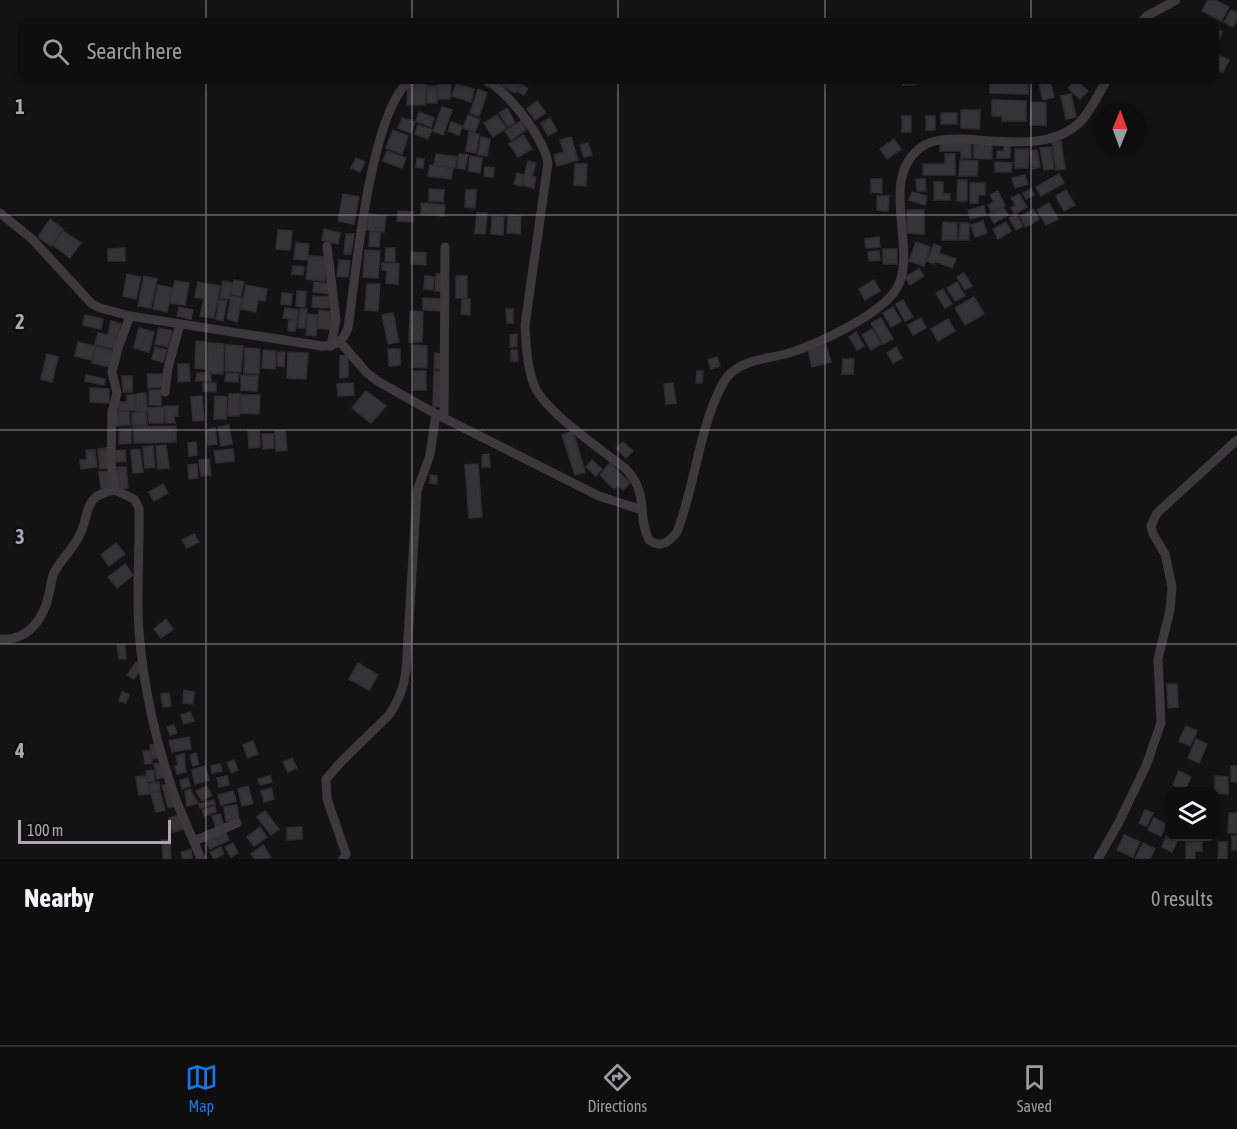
<!DOCTYPE html>
<html lang="en">
<head>
<meta charset="utf-8">
<style>
  :root { --surface:#0f0e0f; --page:#1d1c1d; --text:#f1f3f6; --muted:#9b9c9e; --line:#2f2e2f; --accent:#1a73e8 }
  body { margin:0; font-family:"Asap Condensed",sans-serif; background:var(--page); color:var(--text) }
  .controls { position:absolute; right:18px; bottom:18px; display:grid; overflow:hidden; border-radius:12px; box-shadow:0 3px 9px #0003 }
  .controls button { width:54px; height:54px; display:grid; place-items:center; padding:0; border:0; border-bottom:2px solid var(--line); background:var(--surface); color:var(--text); font:30px sans-serif }
  .compass { position:absolute; left:1093px; top:102px; width:54px; height:54px; border-radius:50%; background:var(--surface); box-shadow:0 3px 9px #0003; rotate:1deg }
  .scale { position:absolute; left:18px; bottom:15px; width:153px; box-sizing:border-box; padding-left:6px; border:3px solid #aca5b3; border-top:0; font-size:16px; line-height:21px; white-space:nowrap; color:#aca5b3; -webkit-text-stroke:4px #0f0e0f; paint-order:stroke }
  .list { margin:0; padding:0; list-style:none }
  h2 { display:flex; justify-content:space-between; align-items:center; height:78px; margin:0; padding:0 24px; font-size:26px }
  h2 small { font-size:20px; font-weight:400; color:var(--muted) }
  .icon { flex:none; width:33px; height:33px; fill:none; stroke:currentColor; stroke-width:2; stroke-linecap:round; stroke-linejoin:round }
  .map { position:relative; flex:none; width:1237px; height:859px; overflow:hidden }
  .search { position:absolute; background:var(--surface); box-shadow:0 3px 9px #0003; left:18px; right:18px; top:18px; height:66px; display:flex; align-items:center; gap:15px; box-sizing:border-box; padding:0 21px; border-radius:12px; color:var(--muted); font-size:22px }
  .sheet { height:186px; background:var(--surface) }
  nav { display:flex; justify-content:space-around; align-items:center; box-sizing:border-box; height:84px; border-top:2px solid var(--line); background:var(--surface); font-size:16px; color:var(--muted) }
  nav a { display:grid; justify-items:center; gap:3px }
  nav .on { color:var(--accent) }
  .map>svg:first-child { display:block }
  .building { fill:#343336; stroke:#2f2d30; stroke-width:1.5 }
  .lines { fill:none; stroke-linecap:round; stroke-linejoin:round }
  .minor { stroke:#3c393e; stroke-width:9 }
  .grid { fill:none; stroke:#aca5b3; stroke-width:1.5; stroke-opacity:0.55 }
  .grid-label { font-size:20px; text-anchor:middle; font-weight:bold; fill:#aca5b3; stroke:#0f0e0f; stroke-width:4.5; stroke-linejoin:round; paint-order:stroke }
</style>
</head>
<body>
<div class="map">
<svg width="1237" height="859" viewBox="0 0 1237 859">
  <rect width="100%" height="100%" fill="#141314"/>
  <path class="building" d="M 1208,0 L 1215,0 L 1229,7 L 1221,21 L 1202,11 Z
    M 1231,10 L 1237,13 L 1237,20 L 1233,27 L 1224,22 Z
    M 1214,29 L 1222,32 L 1217,43 L 1214,42 Z
    M 1215,54 L 1229,60 L 1223,72 L 1214,69 Z
    M 501,80 L 516,80 L 521,83 L 515,93 L 499,84 Z
    M 903,80 L 915,80 L 915,85 L 903,85 Z
    M 990,80 L 1028,80 L 1028,94 L 990,93 Z
    M 1038,80 L 1050,80 L 1054,97 L 1043,100 Z
    M 1076,80 L 1088,91 L 1080,99 L 1068,88 Z
    M 408,83 L 426,83 L 425,105 L 407,105 Z
    M 438,84 L 451,84 L 450,99 L 437,99 Z
    M 456,84 L 474,89 L 471,102 L 452,96 Z
    M 522,85 L 528,88 L 524,95 L 517,91 Z
    M 427,86 L 437,86 L 437,103 L 427,103 Z
    M 478,89 L 487,93 L 479,116 L 470,113 Z
    M 1071,94 L 1076,117 L 1066,119 L 1061,96 Z
    M 992,100 L 1026,101 L 1026,121 L 1002,121 L 1002,116 L 992,116 Z
    M 537,101 L 546,113 L 535,120 L 527,109 Z
    M 1031,102 L 1046,103 L 1046,125 L 1030,125 Z
    M 442,107 L 452,110 L 443,135 L 433,131 Z
    M 507,108 L 515,122 L 508,127 L 499,113 Z
    M 961,110 L 980,110 L 979,129 L 961,128 Z
    M 419,112 L 434,118 L 431,127 L 416,121 Z
    M 941,113 L 957,113 L 957,124 L 941,124 Z
    M 468,115 L 480,119 L 475,132 L 463,128 Z
    M 497,115 L 506,128 L 493,137 L 484,123 Z
    M 902,116 L 911,116 L 911,132 L 902,132 Z
    M 926,116 L 935,116 L 935,130 L 926,130 Z
    M 402,118 L 415,122 L 411,133 L 398,128 Z
    M 550,118 L 557,131 L 548,136 L 541,123 Z
    M 521,121 L 526,130 L 511,140 L 505,131 Z
    M 451,122 L 462,126 L 459,135 L 448,131 Z
    M 418,125 L 432,130 L 428,139 L 415,134 Z
    M 393,130 L 408,136 L 402,154 L 386,148 Z
    M 469,132 L 479,134 L 476,153 L 466,151 Z
    M 523,135 L 532,149 L 518,157 L 509,144 Z
    M 481,137 L 490,139 L 487,156 L 478,155 Z
    M 571,137 L 578,160 L 557,166 L 554,155 L 564,152 L 560,140 Z
    M 894,139 L 901,149 L 887,159 L 880,149 Z
    M 1061,141 L 1065,169 L 1056,170 L 1052,142 Z
    M 940,142 L 971,143 L 971,158 L 961,158 L 961,151 L 940,151 Z
    M 588,143 L 592,155 L 584,157 L 580,145 Z
    M 974,144 L 992,144 L 992,159 L 974,158 Z
    M 1004,146 L 1010,146 L 1010,158 L 997,158 L 997,151 L 1004,151 Z
    M 1051,147 L 1054,169 L 1044,170 L 1040,148 Z
    M 1015,149 L 1029,149 L 1028,168 L 1015,168 Z
    M 1037,150 L 1040,167 L 1033,169 L 1030,151 Z
    M 387,151 L 406,158 L 402,168 L 383,161 Z
    M 436,154 L 457,157 L 455,168 L 434,165 Z
    M 459,154 L 468,155 L 465,169 L 457,168 Z
    M 945,154 L 955,154 L 955,175 L 923,175 L 923,164 L 945,164 Z
    M 470,156 L 482,158 L 480,173 L 468,171 Z
    M 356,158 L 365,162 L 360,172 L 351,168 Z
    M 417,158 L 424,159 L 423,168 L 416,167 Z
    M 960,160 L 978,161 L 977,176 L 959,176 Z
    M 528,161 L 536,163 L 532,176 L 536,177 L 534,188 L 522,185 Z
    M 995,162 L 1012,163 L 1011,172 L 995,172 Z
    M 575,164 L 587,164 L 586,186 L 574,185 Z
    M 430,165 L 453,169 L 451,179 L 428,176 Z
    M 485,167 L 494,168 L 493,177 L 484,176 Z
    M 517,173 L 524,175 L 521,186 L 514,184 Z
    M 1059,174 L 1064,183 L 1041,196 L 1036,187 Z
    M 1025,175 L 1028,184 L 1015,188 L 1012,178 Z
    M 871,179 L 882,179 L 882,193 L 871,192 Z
    M 916,179 L 925,179 L 926,191 L 917,191 Z
    M 958,180 L 967,180 L 967,201 L 957,201 Z
    M 934,182 L 943,182 L 943,194 L 950,194 L 950,200 L 934,200 Z
    M 970,183 L 985,183 L 985,195 L 978,195 L 978,203 L 970,203 Z
    M 429,189 L 444,190 L 443,202 L 429,201 Z
    M 1031,189 L 1034,195 L 1026,199 L 1023,193 Z
    M 466,190 L 476,190 L 475,208 L 465,207 Z
    M 1066,190 L 1075,205 L 1064,211 L 1056,196 Z
    M 998,191 L 1005,206 L 991,211 L 988,205 L 994,202 L 990,195 Z
    M 912,192 L 927,196 L 925,205 L 909,200 Z
    M 343,194 L 359,197 L 354,224 L 338,221 Z
    M 1019,194 L 1027,207 L 1015,214 L 1011,208 L 1015,205 L 1011,198 Z
    M 877,196 L 889,196 L 888,211 L 877,210 Z
    M 421,203 L 445,205 L 444,216 L 421,214 Z
    M 1049,203 L 1058,219 L 1046,225 L 1037,210 Z
    M 984,206 L 986,215 L 970,219 L 968,210 Z
    M 1003,207 L 1008,215 L 994,223 L 989,214 Z
    M 1033,209 L 1039,219 L 1026,227 L 1020,217 Z
    M 907,210 L 924,210 L 924,234 L 907,233 Z
    M 398,211 L 413,212 L 413,222 L 397,221 Z
    M 477,213 L 487,213 L 485,234 L 475,233 Z
    M 368,214 L 386,216 L 384,232 L 367,230 Z
    M 1016,214 L 1023,226 L 1016,230 L 1009,218 Z
    M 508,215 L 521,216 L 520,234 L 507,233 Z
    M 492,216 L 504,217 L 503,235 L 491,234 Z
    M 50,219 L 63,229 L 51,246 L 38,237 Z
    M 983,221 L 987,233 L 975,237 L 971,225 Z
    M 943,222 L 957,223 L 957,240 L 942,240 Z
    M 1006,222 L 1011,231 L 998,239 L 993,229 Z
    M 960,223 L 969,223 L 969,240 L 959,240 Z
    M 324,229 L 340,233 L 338,244 L 322,240 Z
    M 278,230 L 292,231 L 290,250 L 276,249 Z
    M 63,231 L 81,243 L 70,258 L 53,245 Z
    M 370,231 L 380,232 L 379,247 L 369,246 Z
    M 346,234 L 354,234 L 351,254 L 344,254 Z
    M 879,237 L 880,247 L 866,248 L 865,239 Z
    M 916,242 L 930,247 L 924,266 L 909,261 Z
    M 296,243 L 309,244 L 307,260 L 294,259 Z
    M 934,244 L 941,247 L 939,253 L 956,259 L 952,268 L 935,261 L 934,264 L 927,261 Z
    M 125,248 L 125,261 L 108,261 L 108,249 Z
    M 386,248 L 395,248 L 395,262 L 385,261 Z
    M 883,249 L 897,249 L 897,264 L 883,264 Z
    M 365,250 L 380,251 L 378,278 L 363,277 Z
    M 879,251 L 880,260 L 869,261 L 868,252 Z
    M 411,252 L 426,253 L 426,265 L 411,264 Z
    M 309,256 L 327,257 L 325,281 L 306,279 Z
    M 339,260 L 350,261 L 348,277 L 337,276 Z
    M 382,263 L 399,264 L 398,284 L 386,283 L 387,271 L 382,270 Z
    M 293,266 L 304,267 L 303,275 L 292,274 Z
    M 919,269 L 924,276 L 910,285 L 905,277 Z
    M 964,273 L 972,286 L 965,290 L 957,277 Z
    M 127,274 L 141,277 L 136,299 L 123,296 Z
    M 436,274 L 443,274 L 442,291 L 435,291 Z
    M 144,276 L 157,279 L 151,308 L 138,306 Z
    M 425,276 L 434,277 L 433,290 L 424,289 Z
    M 456,276 L 467,276 L 467,298 L 456,298 Z
    M 234,280 L 244,282 L 241,296 L 231,294 Z
    M 874,280 L 880,291 L 865,300 L 859,289 Z
    M 175,281 L 189,283 L 185,305 L 170,303 Z
    M 223,281 L 232,283 L 229,299 L 220,298 Z
    M 198,282 L 220,286 L 214,318 L 200,316 L 204,299 L 195,297 Z
    M 314,282 L 330,284 L 329,294 L 313,292 Z
    M 957,282 L 965,296 L 955,301 L 947,288 Z
    M 367,284 L 380,284 L 378,311 L 365,310 Z
    M 158,285 L 172,288 L 167,312 L 153,309 Z
    M 246,285 L 267,289 L 265,301 L 258,300 L 256,312 L 241,309 Z
    M 943,289 L 952,304 L 945,308 L 936,293 Z
    M 297,291 L 306,292 L 305,307 L 296,306 Z
    M 282,293 L 292,294 L 291,305 L 281,304 Z
    M 231,296 L 242,298 L 237,322 L 227,319 Z
    M 313,296 L 330,297 L 329,308 L 312,307 Z
    M 974,297 L 984,314 L 965,325 L 955,308 Z
    M 423,298 L 442,299 L 441,311 L 423,310 Z
    M 462,299 L 470,299 L 470,315 L 461,314 Z
    M 219,300 L 227,301 L 223,321 L 216,319 Z
    M 903,300 L 913,317 L 905,321 L 896,304 Z
    M 179,307 L 193,310 L 191,319 L 177,316 Z
    M 893,307 L 901,321 L 891,327 L 883,313 Z
    M 285,308 L 298,310 L 297,320 L 283,318 Z
    M 300,309 L 307,309 L 305,328 L 298,328 Z
    M 506,309 L 513,309 L 513,323 L 507,323 Z
    M 319,310 L 334,312 L 332,330 L 317,328 Z
    M 410,311 L 423,312 L 422,342 L 409,342 Z
    M 393,313 L 399,342 L 388,344 L 382,315 Z
    M 308,314 L 318,315 L 316,336 L 306,335 Z
    M 85,315 L 103,319 L 101,329 L 83,325 Z
    M 881,318 L 893,339 L 883,344 L 871,323 Z
    M 921,318 L 926,328 L 913,335 L 908,325 Z
    M 948,319 L 955,331 L 938,341 L 931,329 Z
    M 289,320 L 297,321 L 295,331 L 288,331 Z
    M 111,321 L 121,324 L 114,349 L 95,344 L 98,333 L 108,335 Z
    M 139,328 L 154,332 L 149,352 L 134,348 Z
    M 159,328 L 172,331 L 168,347 L 155,344 Z
    M 872,329 L 881,344 L 871,350 L 862,335 Z
    M 856,332 L 864,346 L 857,350 L 849,337 Z
    M 517,334 L 517,346 L 510,347 L 510,335 Z
    M 196,341 L 206,342 L 205,369 L 195,368 Z
    M 78,342 L 95,346 L 92,360 L 75,356 Z
    M 208,343 L 224,344 L 223,374 L 207,373 Z
    M 226,345 L 243,346 L 241,372 L 225,371 Z
    M 413,345 L 427,346 L 427,368 L 412,367 Z
    M 826,345 L 831,362 L 812,367 L 808,349 Z
    M 96,346 L 113,351 L 109,367 L 92,363 Z
    M 155,347 L 167,350 L 163,362 L 152,359 Z
    M 896,347 L 902,358 L 893,363 L 887,353 Z
    M 245,348 L 260,349 L 259,374 L 244,373 Z
    M 388,349 L 400,349 L 400,365 L 389,366 Z
    M 263,350 L 276,351 L 275,369 L 262,368 Z
    M 511,350 L 517,350 L 518,361 L 511,361 Z
    M 278,352 L 285,352 L 284,367 L 277,366 Z
    M 288,352 L 308,353 L 306,379 L 287,378 Z
    M 435,353 L 443,354 L 442,369 L 434,369 Z
    M 47,354 L 58,357 L 52,382 L 41,379 Z
    M 348,355 L 348,377 L 340,378 L 340,356 Z
    M 717,357 L 720,366 L 711,369 L 708,360 Z
    M 843,359 L 854,359 L 853,374 L 842,374 Z
    M 178,364 L 189,364 L 190,381 L 178,382 Z
    M 413,371 L 426,371 L 426,390 L 413,390 Z
    M 434,371 L 443,372 L 442,407 L 433,407 Z
    M 697,371 L 703,371 L 702,383 L 696,383 Z
    M 197,373 L 211,373 L 211,381 L 196,381 Z
    M 226,373 L 239,374 L 238,382 L 225,381 Z
    M 148,374 L 162,374 L 162,387 L 148,388 Z
    M 86,375 L 105,379 L 104,385 L 85,381 Z
    M 241,375 L 258,376 L 257,391 L 241,390 Z
    M 122,376 L 132,376 L 132,392 L 123,392 Z
    M 203,383 L 216,383 L 216,392 L 203,391 Z
    M 353,383 L 354,395 L 338,396 L 337,384 Z
    M 673,383 L 676,403 L 666,404 L 664,384 Z
    M 90,388 L 109,389 L 109,403 L 90,402 Z
    M 149,390 L 161,390 L 161,405 L 149,405 Z
    M 366,391 L 386,406 L 371,423 L 352,408 Z
    M 146,393 L 147,411 L 136,411 L 136,394 Z
    M 229,394 L 240,394 L 239,416 L 228,416 Z
    M 127,395 L 135,395 L 135,410 L 118,411 L 118,402 L 127,402 Z
    M 241,395 L 260,395 L 259,414 L 240,413 Z
    M 202,396 L 204,420 L 193,421 L 191,397 Z
    M 215,396 L 227,397 L 226,419 L 214,419 Z
    M 165,406 L 178,406 L 178,416 L 174,416 L 175,423 L 166,423 Z
    M 164,407 L 164,423 L 149,423 L 148,408 Z
    M 129,411 L 130,425 L 115,426 L 114,412 Z
    M 146,412 L 147,425 L 132,425 L 132,413 Z
    M 229,425 L 232,444 L 221,446 L 218,427 Z
    M 176,426 L 176,442 L 134,443 L 133,427 Z
    M 131,428 L 131,443 L 119,444 L 119,429 Z
    M 215,428 L 217,444 L 208,445 L 206,430 Z
    M 248,430 L 259,430 L 260,447 L 249,448 Z
    M 285,430 L 287,450 L 276,451 L 275,431 Z
    M 573,431 L 585,472 L 575,475 L 562,435 Z
    M 262,434 L 273,434 L 274,448 L 263,449 Z
    M 196,442 L 197,455 L 189,456 L 188,443 Z
    M 623,442 L 633,451 L 626,458 L 616,448 Z
    M 166,445 L 169,468 L 158,469 L 156,446 Z
    M 153,446 L 155,467 L 145,468 L 143,447 Z
    M 107,448 L 109,468 L 100,469 L 98,449 Z
    M 140,449 L 143,472 L 133,473 L 131,450 Z
    M 233,449 L 234,461 L 216,463 L 214,451 Z
    M 86,450 L 95,450 L 97,467 L 81,469 L 80,460 L 87,460 Z
    M 125,450 L 126,461 L 116,462 L 115,451 Z
    M 489,454 L 490,467 L 482,467 L 482,455 Z
    M 209,459 L 211,475 L 201,476 L 199,460 Z
    M 592,460 L 602,469 L 596,476 L 586,467 Z
    M 610,463 L 630,483 L 623,490 L 618,486 L 614,489 L 600,475 Z
    M 197,464 L 198,478 L 189,479 L 188,465 Z
    M 478,464 L 482,517 L 469,518 L 465,465 Z
    M 117,467 L 126,467 L 128,488 L 119,489 Z
    M 110,471 L 112,488 L 101,489 L 99,472 Z
    M 430,475 L 437,476 L 437,484 L 430,483 Z
    M 163,484 L 168,493 L 154,501 L 149,492 Z
    M 194,534 L 199,542 L 187,548 L 182,540 Z
    M 116,543 L 125,554 L 109,566 L 101,555 Z
    M 125,564 L 133,575 L 117,588 L 108,577 Z
    M 166,619 L 173,629 L 161,638 L 154,629 Z
    M 117,645 L 125,645 L 126,659 L 119,659 Z
    M 136,662 L 143,667 L 134,679 L 127,675 Z
    M 358,663 L 378,675 L 369,690 L 349,679 Z
    M 1167,684 L 1177,684 L 1178,707 L 1168,708 Z
    M 184,690 L 194,692 L 193,704 L 183,703 Z
    M 122,692 L 129,694 L 126,703 L 119,701 Z
    M 169,693 L 171,706 L 163,707 L 161,694 Z
    M 190,712 L 194,721 L 184,724 L 181,715 Z
    M 174,725 L 177,733 L 170,735 L 167,727 Z
    M 1186,726 L 1197,731 L 1190,746 L 1179,741 Z
    M 189,737 L 191,749 L 172,752 L 169,741 Z
    M 1196,739 L 1207,744 L 1199,763 L 1188,758 Z
    M 253,741 L 258,754 L 248,758 L 243,745 Z
    M 158,744 L 160,758 L 152,759 L 150,745 Z
    M 143,751 L 150,751 L 152,763 L 145,764 Z
    M 196,753 L 199,764 L 193,766 L 190,755 Z
    M 184,754 L 186,772 L 177,774 L 175,766 L 178,765 L 176,756 Z
    M 292,758 L 297,768 L 288,772 L 283,762 Z
    M 234,760 L 238,770 L 232,773 L 227,763 Z
    M 163,763 L 165,777 L 157,779 L 154,764 Z
    M 220,764 L 222,771 L 212,773 L 211,766 Z
    M 205,766 L 209,780 L 195,784 L 192,770 Z
    M 1231,766 L 1237,766 L 1237,782 L 1231,782 Z
    M 153,770 L 155,781 L 148,782 L 146,771 Z
    M 1179,771 L 1191,777 L 1185,790 L 1173,785 Z
    M 146,776 L 149,794 L 139,795 L 136,777 Z
    M 227,776 L 229,785 L 219,787 L 217,778 Z
    M 270,776 L 272,782 L 260,785 L 258,779 Z
    M 1215,776 L 1228,777 L 1228,794 L 1215,793 Z
    M 188,778 L 190,786 L 182,789 L 180,780 Z
    M 159,782 L 160,790 L 150,792 L 149,784 Z
    M 169,784 L 174,807 L 168,808 L 162,785 Z
    M 206,786 L 212,795 L 202,801 L 196,791 Z
    M 248,786 L 253,803 L 242,806 L 238,789 Z
    M 271,788 L 274,799 L 264,802 L 261,791 Z
    M 190,789 L 198,803 L 187,806 L 185,791 Z
    M 160,791 L 165,810 L 156,812 L 151,793 Z
    M 233,791 L 236,801 L 221,805 L 218,795 Z
    M 214,800 L 215,804 L 200,808 L 199,804 Z
    M 237,805 L 239,819 L 226,821 L 224,807 Z
    M 215,806 L 216,812 L 204,816 L 202,810 Z
    M 1214,806 L 1218,806 L 1218,825 L 1214,825 Z
    M 1145,810 L 1153,813 L 1147,826 L 1139,823 Z
    M 265,811 L 279,829 L 271,835 L 257,817 Z
    M 1229,813 L 1237,813 L 1237,833 L 1228,833 Z
    M 220,814 L 224,826 L 216,828 L 212,816 Z
    M 179,815 L 183,829 L 173,832 L 169,818 Z
    M 1154,818 L 1166,824 L 1161,836 L 1148,830 Z
    M 260,827 L 267,837 L 254,846 L 247,837 Z
    M 302,827 L 302,839 L 287,840 L 287,828 Z
    M 225,831 L 229,840 L 210,849 L 205,839 Z
    M 1168,832 L 1170,836 L 1179,837 L 1172,852 L 1162,847 Z
    M 1124,835 L 1140,842 L 1133,857 L 1117,850 Z
    M 1232,836 L 1237,836 L 1237,850 L 1232,850 Z
    M 162,840 L 170,840 L 171,859 L 163,859 Z
    M 1186,841 L 1202,841 L 1202,851 L 1195,851 L 1195,859 L 1186,859 Z
    M 1219,842 L 1227,842 L 1227,859 L 1218,859 Z
    M 233,843 L 238,853 L 231,857 L 225,847 Z
    M 1143,843 L 1155,849 L 1150,859 L 1135,859 Z
    M 263,845 L 271,857 L 268,859 L 255,859 L 251,854 Z
    M 221,847 L 224,854 L 214,859 L 210,852 Z
    M 191,850 L 192,859 L 183,859 L 181,852 Z"/>
  <g class="lines">
    <path class="minor" d="M 1141,22 L 1147,16 L 1176,0
      M 485,80 C 509,92 543,137 548,163 L 525,325 C 526,345 527,366 534,385 C 543,410 603,451 626,469 C 650,495 636,513 649,540 C 661,549 669,542 677,532 C 693,491 697,446 713,405 C 717,396 721,384 727,377 C 741,360 766,359 786,354 C 816,345 881,315 897,288 C 919,249 876,177 923,146 C 934,139 950,139 963,139 C 1003,141 1059,152 1086,115 C 1094,104 1100,91 1107,80
      M 0,213 L 32,239 L 92,304 L 100,308 L 130,316 L 322,346 C 337,346 343,341 348,328 C 356,273 370,112 410,80
      M 327,246 L 336,320 L 331,346
      M 130,316 L 118,348 L 112,372 L 117,393 L 112,412 L 111,463 L 115,490 L 134,499 L 139,508 C 140,549 136,590 139,631 C 143,686 157,748 176,800 C 184,820 193,839 201,859
      M 340,342 L 367,373 L 379,382 L 436,414
      M 165,392 L 168,368 L 180,324
      M 444,417 L 445,247
      M 0,639 C 28,642 44,618 49,594 C 51,586 51,578 55,571 C 63,557 75,547 81,532 C 91,509 83,496 115,490
      M 194,841 L 237,823
      M 343,859 L 346,854 L 327,799 L 326,779 L 341,762 L 389,715 C 398,702 404,687 406,671 L 417,491 L 430,455 L 436,414 L 599,496 L 642,510
      M 1098,859 L 1119,822 L 1146,766 L 1161,723 L 1158,659 L 1170,610 L 1172,587 L 1165,554 L 1153,534 L 1151,526 L 1157,513 L 1237,440"/>
  </g>
  <path class="grid" d="M 206,0 L 206,22M 412,0 L 412,22M 618,0 L 618,22M 825,0 L 825,22M 1031,0 L 1031,22M 206,80 L 206,859M 412,80 L 412,859M 618,80 L 618,859M 825,80 L 825,859M 1031,80 L 1031,859M 0,215 L 1237,215M 0,430 L 1237,430M 0,644 L 1237,644"/>
  <g class="grid-label">
    <text x="20" y="114">1</text>
    <text x="20" y="329">2</text>
    <text x="20" y="544">3</text>
    <text x="20" y="758">4</text>
  </g>
</svg>
<div class="controls">
<button><svg class="icon" aria-label="layers" viewBox="0 0 24 24"><path d="M12 4l9 5-9 5-9-5zM3 14l9 5 9-5"/></svg></button>
</div>
<svg class="compass" viewBox="-18 -18 36 36"><path d="M0-13l5 13h-10z" fill="#e53935"/><path d="M0 13l5-13h-10z" fill="#9b9c9e"/></svg>
<div class="scale">100 m</div>
<div class="search"><svg class="icon" aria-label="search" viewBox="0 0 24 24"><circle cx="10" cy="10" r="6"/><path d="M15 15l6 6"/></svg>Search here</div>
</div>
<section class="sheet">
<h2>Nearby<small>0 results</small></h2>
<ul class="list">
</ul>
</section>
<nav>
<a class="on"><svg class="icon" aria-label="map" viewBox="0 0 24 24"><path d="M3 6l6-2 6 2 6-2v14l-6 2-6-2-6 2zM9 4v14M15 6v14"/></svg>Map</a>
<a><svg class="icon" aria-label="directions" viewBox="0 0 24 24"><path d="M12 3l9 9-9 9-9-9zM9 14v-3h6M13 9l2 2-2 2"/></svg>Directions</a>
<a><svg class="icon" aria-label="saved" viewBox="0 0 24 24"><path d="M7 4h10v16l-5-4-5 4z"/></svg>Saved</a>
</nav>
</body>
</html>
